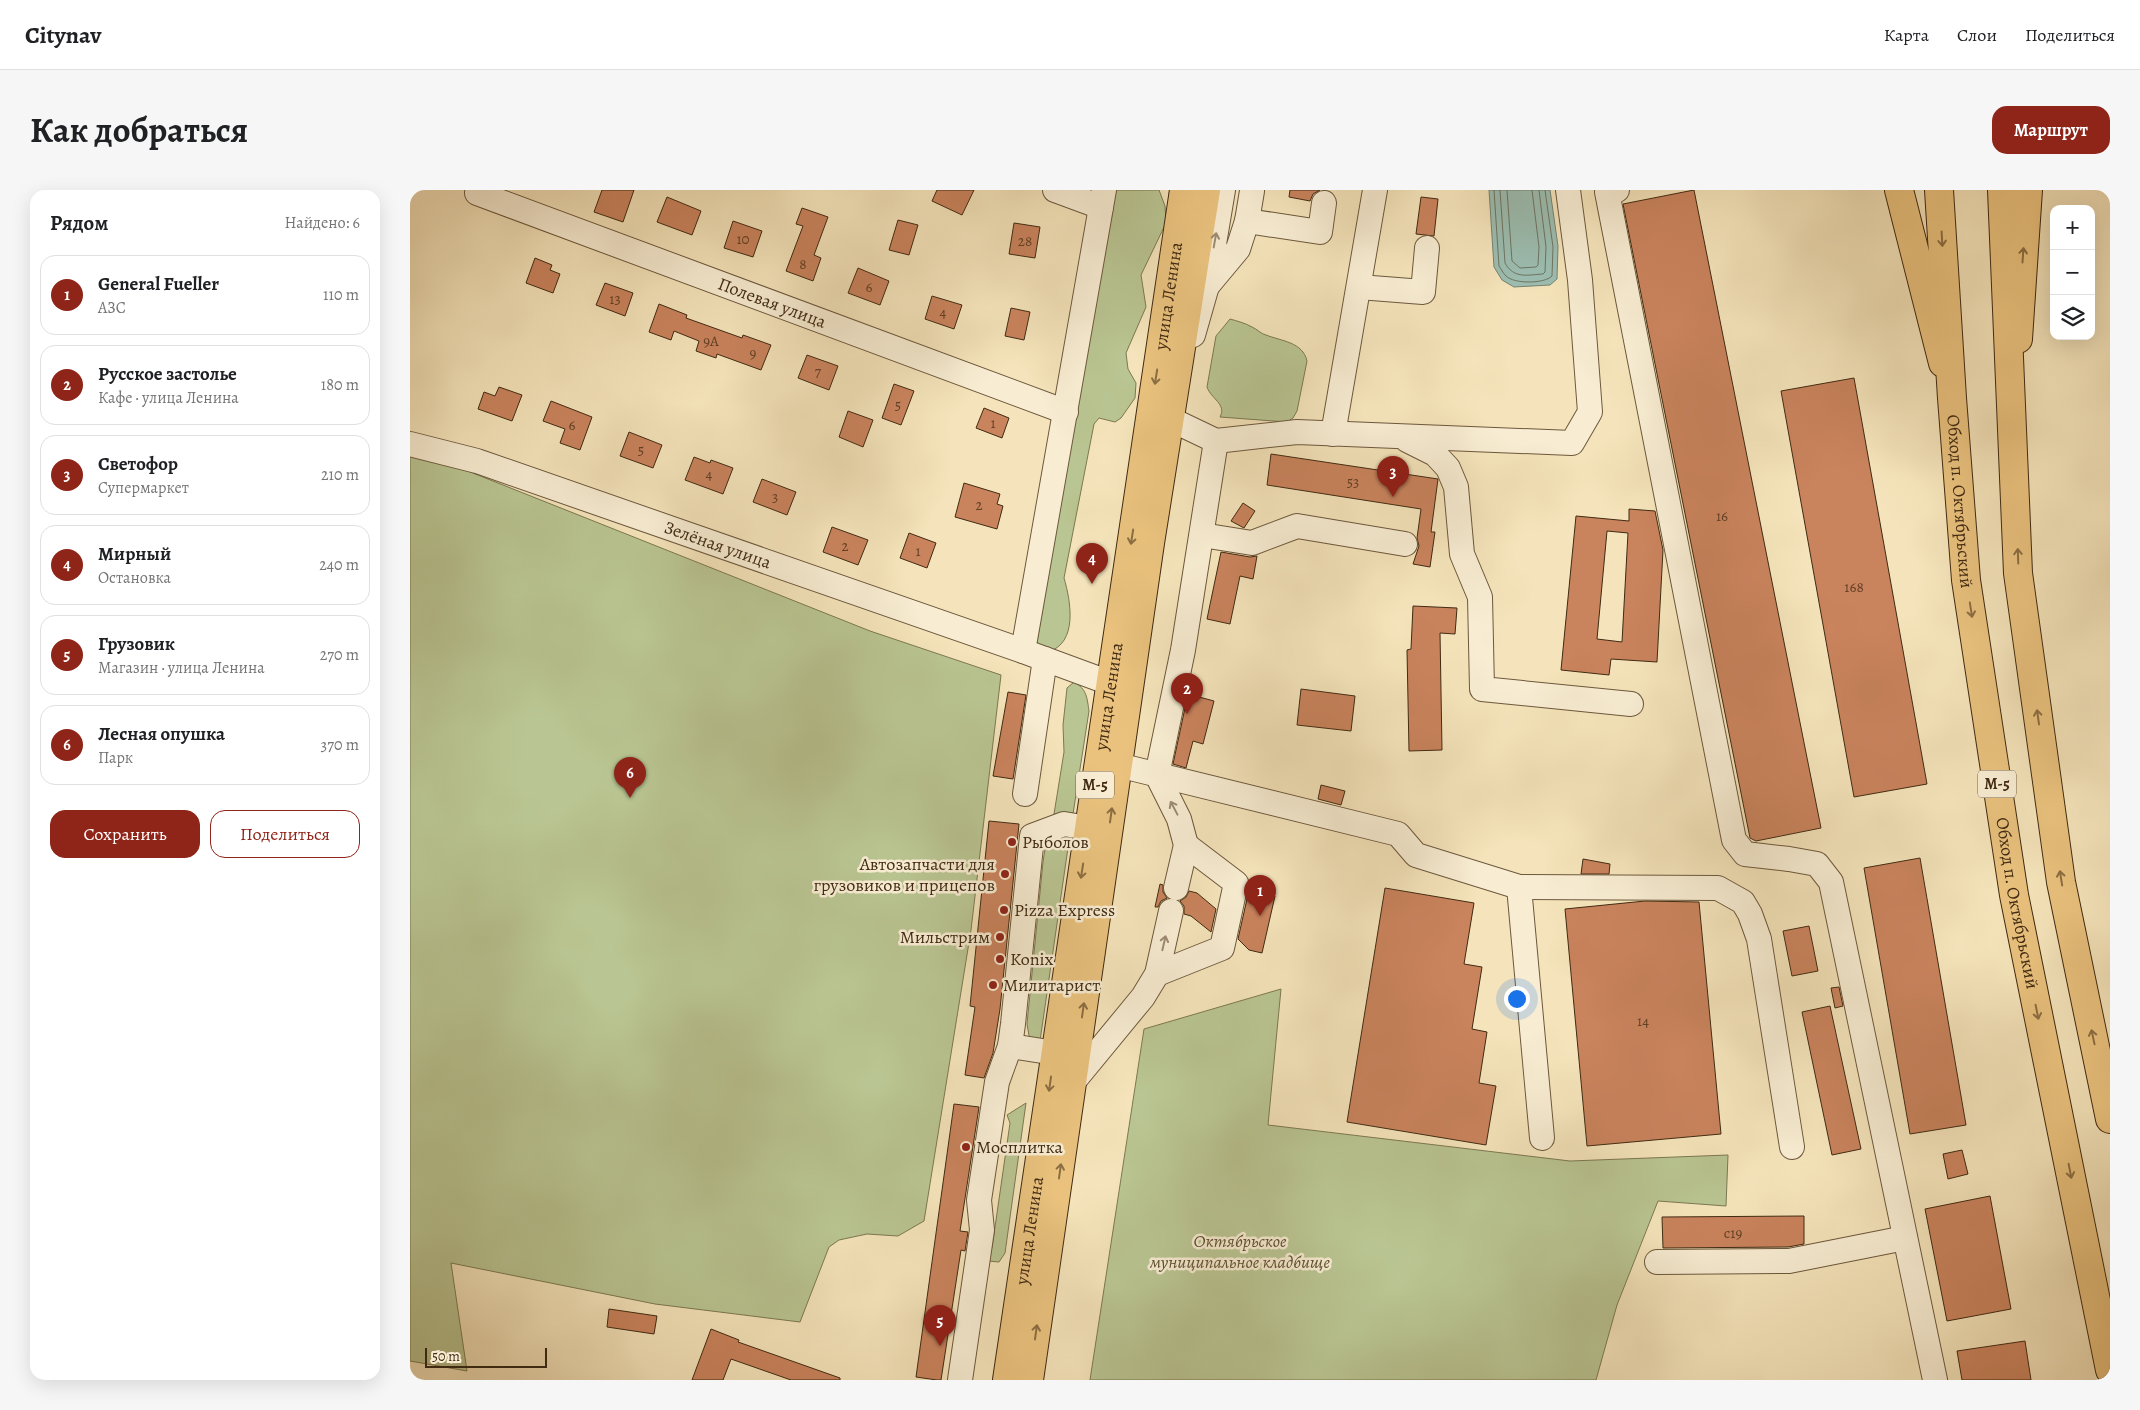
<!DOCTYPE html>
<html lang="ru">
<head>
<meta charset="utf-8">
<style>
  :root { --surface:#fff; --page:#f6f6f6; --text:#202124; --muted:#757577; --line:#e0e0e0; --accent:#8f2418 }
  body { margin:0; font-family:Alegreya,serif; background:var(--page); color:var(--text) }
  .controls { position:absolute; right:15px; top:15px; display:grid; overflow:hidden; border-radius:10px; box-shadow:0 5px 20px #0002 }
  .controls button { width:45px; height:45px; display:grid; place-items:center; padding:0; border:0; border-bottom:1px solid var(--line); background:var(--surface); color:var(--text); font:25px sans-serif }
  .scale { position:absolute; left:15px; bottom:12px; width:122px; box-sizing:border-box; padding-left:5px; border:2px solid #402a12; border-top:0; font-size:14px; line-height:18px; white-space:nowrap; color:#402a12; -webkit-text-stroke:4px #f8edd3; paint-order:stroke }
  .you { position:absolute; left:1106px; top:808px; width:18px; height:18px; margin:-12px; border:4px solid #fff; border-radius:50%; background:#1a73e8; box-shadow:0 0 0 8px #1a73e833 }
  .badge { display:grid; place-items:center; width:32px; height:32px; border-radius:50%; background:var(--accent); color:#fff; font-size:16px; font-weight:700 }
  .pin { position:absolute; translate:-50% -41px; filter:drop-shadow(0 1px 2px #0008) }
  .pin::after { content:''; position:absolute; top:26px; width:18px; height:15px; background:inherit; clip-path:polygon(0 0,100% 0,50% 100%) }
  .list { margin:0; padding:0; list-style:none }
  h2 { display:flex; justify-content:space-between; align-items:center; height:65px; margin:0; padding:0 20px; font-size:21px }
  h2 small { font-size:16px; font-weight:400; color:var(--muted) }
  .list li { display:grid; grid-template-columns:32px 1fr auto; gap:15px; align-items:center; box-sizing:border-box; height:80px; margin:0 10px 10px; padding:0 10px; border:1px solid var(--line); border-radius:15px }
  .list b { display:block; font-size:19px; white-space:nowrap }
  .list p { margin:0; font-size:16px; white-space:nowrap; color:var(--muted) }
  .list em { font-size:16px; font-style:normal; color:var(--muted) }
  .actions { display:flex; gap:10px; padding:15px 20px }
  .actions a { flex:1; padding:11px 0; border:1px solid var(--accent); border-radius:15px; text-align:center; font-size:18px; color:var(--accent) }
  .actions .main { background:var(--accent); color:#fff }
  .icon { flex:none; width:28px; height:28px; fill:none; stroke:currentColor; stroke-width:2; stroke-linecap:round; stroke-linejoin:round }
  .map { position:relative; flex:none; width:1700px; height:1190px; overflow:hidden; border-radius:15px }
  header { display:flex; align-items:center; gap:30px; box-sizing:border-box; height:70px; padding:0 25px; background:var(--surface); border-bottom:1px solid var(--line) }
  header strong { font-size:24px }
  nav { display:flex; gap:28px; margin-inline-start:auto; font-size:18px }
  .intro { display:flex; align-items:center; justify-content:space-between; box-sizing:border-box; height:120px; padding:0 30px }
  h1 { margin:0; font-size:35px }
  .button { padding:12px 22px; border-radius:15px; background:var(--accent); color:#fff; font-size:18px; font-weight:700 }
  main { display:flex; gap:30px; padding:0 30px }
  aside { flex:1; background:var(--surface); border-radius:15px; box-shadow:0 5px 20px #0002 }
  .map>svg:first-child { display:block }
  .green { fill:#b9c592; stroke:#7c7852 }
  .water { fill:#9cbeb2; stroke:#778372 }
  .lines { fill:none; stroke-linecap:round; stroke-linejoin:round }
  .shore { stroke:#6e7462; stroke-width:1 }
  .building { fill:#c9835d; stroke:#402a12; fill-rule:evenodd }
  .minor-casing { stroke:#6d583c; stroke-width:26 }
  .major-casing { stroke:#402a12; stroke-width:30 }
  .highway-casing { stroke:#402a12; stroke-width:30 }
  .minor { stroke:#f8edd3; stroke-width:24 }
  .major { stroke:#eac27e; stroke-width:28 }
  .highway { stroke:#eac27e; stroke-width:28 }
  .oneway { stroke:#8c6e43 }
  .oneway2 { stroke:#9c8c72 }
  .poi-dot { fill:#8f2418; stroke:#f8edd3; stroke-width:2 }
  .labels { text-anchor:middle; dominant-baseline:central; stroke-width:5; stroke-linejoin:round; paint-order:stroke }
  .number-label { font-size:15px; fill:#624025 }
  .shield { fill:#f8edd3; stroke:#77644c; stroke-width:1 }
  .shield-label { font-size:16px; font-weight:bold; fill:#402a12 }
  .street-label { font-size:18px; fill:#402a12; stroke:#f8edd3 }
  .poi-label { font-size:18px; fill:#402a12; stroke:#f8edd3; text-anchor:start }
  .park-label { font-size:18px; font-style:italic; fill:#5e5132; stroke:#f8edd3 }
</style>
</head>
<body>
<header>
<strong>Citynav</strong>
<nav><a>Карта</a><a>Слои</a><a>Поделиться</a></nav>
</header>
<div class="intro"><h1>Как добраться</h1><a class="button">Маршрут</a></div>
<main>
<aside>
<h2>Рядом<small>Найдено: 6</small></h2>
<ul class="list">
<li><span class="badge">1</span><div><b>General Fueller</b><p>АЗС</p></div><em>110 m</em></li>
<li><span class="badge">2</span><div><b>Русское застолье</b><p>Кафе · улица Ленина</p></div><em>180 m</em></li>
<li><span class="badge">3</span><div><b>Светофор</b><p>Супермаркет</p></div><em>210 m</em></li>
<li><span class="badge">4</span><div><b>Мирный</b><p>Остановка</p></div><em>240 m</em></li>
<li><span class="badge">5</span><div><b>Грузовик</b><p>Магазин · улица Ленина</p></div><em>270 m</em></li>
<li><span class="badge">6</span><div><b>Лесная опушка</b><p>Парк</p></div><em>370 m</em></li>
</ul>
<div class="actions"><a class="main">Сохранить</a><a>Поделиться</a></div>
</aside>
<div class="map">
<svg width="1700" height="1190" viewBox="0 0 1700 1190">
  <rect width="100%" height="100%" fill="#f5e4bb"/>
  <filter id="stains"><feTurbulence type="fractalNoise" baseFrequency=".004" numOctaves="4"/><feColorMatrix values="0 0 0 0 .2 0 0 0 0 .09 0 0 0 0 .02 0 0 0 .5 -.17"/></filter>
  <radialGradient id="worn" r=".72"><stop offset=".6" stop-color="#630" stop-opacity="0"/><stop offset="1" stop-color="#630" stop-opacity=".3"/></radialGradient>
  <path class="green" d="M 703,0 L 749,0 L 755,16 L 756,33 L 731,85 L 736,117 L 716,163 L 718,179 L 726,193 L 725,208 L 711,228 L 705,232 L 689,228 L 684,234 L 654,388 C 661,412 668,453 638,462 L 627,452 Z
    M 820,129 C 827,131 835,133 842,137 C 847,139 851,144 856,145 C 871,151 893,152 897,171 L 887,221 L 883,228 L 877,232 L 810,227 C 817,214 801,209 797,197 L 806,146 Z
    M 0,258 L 460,441 L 591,485 L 561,740 L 514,1031 L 488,1046 L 457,1044 L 429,1050 L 419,1057 L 390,1132 L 245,1114 L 41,1073 L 57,1181 L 0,1171 Z
    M 664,492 C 677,499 677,508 679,521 L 663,624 L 644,624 L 654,562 L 653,535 L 657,498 Z
    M 660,644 L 630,851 L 620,851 L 617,834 L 633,672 L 637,646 Z
    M 871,799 L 858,935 L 1160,971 L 1318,965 L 1316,1016 L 1248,1011 L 1207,1115 L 1186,1190 L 680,1190 L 734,839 Z
    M 616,913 L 595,1063 L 589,1072 L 578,1071 L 578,1060 L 582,1058 L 600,933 L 597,925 Z"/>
  <path class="water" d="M 1079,0 L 1140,0 L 1148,56 L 1147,89 L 1140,95 L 1104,97 L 1092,90 L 1084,77 Z"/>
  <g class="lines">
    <path class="shore" d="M 1084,0 L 1089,76 C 1091,79 1093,83 1096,86 C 1104,94 1134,94 1142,86 L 1143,57 L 1135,0
      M 1090,0 L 1095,73 C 1104,89 1117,85 1133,84 L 1135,82 L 1136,57 L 1129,0
      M 1097,0 L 1102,71 L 1110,78 L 1126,77 L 1128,75 L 1129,57 L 1122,0"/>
  </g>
  <path class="building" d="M 192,0 L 224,0 L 213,32 L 184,22 Z
    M 527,0 L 564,0 L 552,25 L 522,11 Z
    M 880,0 L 910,0 L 903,4 L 900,11 L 879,7 Z
    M 1284,0 L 1411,638 L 1346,651 L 1340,648 L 1213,14 Z
    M 257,7 L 291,21 L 282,45 L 247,32 Z
    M 1011,7 L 1028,9 L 1024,46 L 1006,44 Z
    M 392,18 L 418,27 L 404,65 L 411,68 L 403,91 L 376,81 L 393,36 L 386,34 Z
    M 488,30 L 508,35 L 499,65 L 479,60 Z
    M 323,31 L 352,41 L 343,67 L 314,58 Z
    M 604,33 L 630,37 L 625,68 L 599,64 Z
    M 125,68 L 142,75 L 140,80 L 150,84 L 143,103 L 116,93 Z
    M 448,78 L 479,91 L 470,115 L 438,103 Z
    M 195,93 L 223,103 L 215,126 L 186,115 Z
    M 522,106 L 552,115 L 544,139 L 515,129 Z
    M 249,114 L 277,125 L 276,128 L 332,148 L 333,145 L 361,155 L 351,180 L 307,164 L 306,168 L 286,161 L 289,151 L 264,141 L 261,150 L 239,142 Z
    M 601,118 L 620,122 L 614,150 L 595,146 Z
    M 397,165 L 428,176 L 419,200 L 388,188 Z
    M 1444,188 L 1517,594 L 1444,607 L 1371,201 Z
    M 484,194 L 504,201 L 491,235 L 472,228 Z
    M 89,197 L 112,205 L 102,231 L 68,219 L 74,202 L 85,206 Z
    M 141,211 L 182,227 L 170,260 L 150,253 L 155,239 L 133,231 Z
    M 574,218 L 599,228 L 592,248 L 566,238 Z
    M 438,221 L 463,230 L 453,257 L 429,247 Z
    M 219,242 L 252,255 L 243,278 L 210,266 Z
    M 861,264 L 1028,289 L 1021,342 L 1025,342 L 1020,377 L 1003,374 L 1009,356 L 1007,348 L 1011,319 L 857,295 Z
    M 284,267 L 300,273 L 301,270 L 323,278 L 313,304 L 275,290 Z
    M 352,289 L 386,302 L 377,325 L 343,312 Z
    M 554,293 L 590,304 L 587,314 L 593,316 L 587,339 L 545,327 Z
    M 833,313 L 845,321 L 834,338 L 821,331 Z
    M 1219,319 L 1245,321 L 1253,360 L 1247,472 L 1201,469 L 1199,485 L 1151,480 L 1166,326 L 1219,331 ZM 1197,341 L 1218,343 L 1212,452 L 1187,449 Z
    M 422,337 L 458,350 L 448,375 L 413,362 Z
    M 499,343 L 526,353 L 517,378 L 490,368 Z
    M 811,362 L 840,367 L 847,366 L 843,389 L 830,386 L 820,434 L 797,429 Z
    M 1003,416 L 1047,418 L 1045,444 L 1030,443 L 1032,560 L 999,561 L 997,460 L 1001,459 Z
    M 891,499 L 945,506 L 941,541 L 887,535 Z
    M 598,502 L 616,505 L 603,589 L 583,586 Z
    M 778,504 L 804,511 L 793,554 L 783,551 L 776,578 L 763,574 Z
    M 911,595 L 935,601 L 931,615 L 908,609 Z
    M 579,631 L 609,634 L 590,819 L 583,863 L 574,888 L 555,885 L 565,817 L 560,816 Z
    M 1510,668 L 1556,935 L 1500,944 L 1454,678 Z
    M 1173,669 L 1200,674 L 1199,684 L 1171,684 Z
    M 750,694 L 753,695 L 753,702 L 757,708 L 751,711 L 748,717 L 745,717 Z
    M 975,698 L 1064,713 L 1054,774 L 1072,777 L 1062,839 L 1077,842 L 1069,893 L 1086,896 L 1076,955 L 937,932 Z
    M 839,700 L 865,706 L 852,763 L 839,760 L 828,749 Z
    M 779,701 L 787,703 L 806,719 L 801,742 L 781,726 L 774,724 L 774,716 L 770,711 L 776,707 Z
    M 1235,711 L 1289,712 L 1311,944 L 1177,956 L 1155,719 Z
    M 1399,736 L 1408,781 L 1382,786 L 1373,741 Z
    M 1429,797 L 1433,816 L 1425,818 L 1421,798 Z
    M 1420,816 L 1451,959 L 1422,965 L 1392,822 Z
    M 544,914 L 569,917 L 550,1041 L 558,1042 L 555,1061 L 551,1060 L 531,1190 L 527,1190 L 506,1187 Z
    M 1552,960 L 1558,984 L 1538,989 L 1533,964 Z
    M 1580,1006 L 1601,1119 L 1537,1131 L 1515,1019 Z
    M 1394,1026 L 1394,1054 L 1378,1057 L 1253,1058 L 1252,1027 Z
    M 199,1119 L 247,1126 L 244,1144 L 197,1137 Z
    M 301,1139 L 329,1150 L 328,1152 L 430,1188 L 430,1190 L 381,1190 L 321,1169 L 313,1190 L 282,1190 Z
    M 1615,1151 L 1621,1190 L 1552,1190 L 1547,1161 Z"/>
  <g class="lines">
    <defs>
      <g id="minor">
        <path id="s1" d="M 68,0 L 67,3 L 656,222"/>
        <path d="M 645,0 L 691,17"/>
        <path d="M 694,0 L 613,461 L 700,493"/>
        <path d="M 1207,0 L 1197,2 L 1324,650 L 1335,664 L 1379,669 L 1407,674 L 1421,692 L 1525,1190"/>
        <path d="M 837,31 L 910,42 L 914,13"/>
        <path d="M 798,95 L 828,59 L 837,31 L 842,1"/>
        <path d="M 949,97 L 1013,102 L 1017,58"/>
        <path d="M 783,145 L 797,96 L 813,0"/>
        <path d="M 760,229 L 806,251 L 773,460 L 747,585 L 769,629 L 776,655 L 766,698"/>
        <path d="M 923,244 L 965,0"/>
        <path d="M 997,250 L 1025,264 L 1038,278 L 1046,297 L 1052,364 L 1070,407 L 1072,499 L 1221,514"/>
        <path d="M 806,251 L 887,242 L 1162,253 L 1180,222 L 1170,90 L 1158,0"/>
        <path id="s2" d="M 0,254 L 67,271 L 613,461"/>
        <path d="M 792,345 L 842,353 L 887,336 L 995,354"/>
        <path d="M 708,575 L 988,644 L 1006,665 L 1109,697 L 1308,698 L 1333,712 L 1340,724 L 1349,749 L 1382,957"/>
        <path d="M 615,604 L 635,469"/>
        <path d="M 1109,697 L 1132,948"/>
        <path d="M 747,784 L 812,758 L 826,693 L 776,655"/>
        <path d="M 600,856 L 645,863"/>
        <path d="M 663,892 L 733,807 L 747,784 L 761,721"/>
        <path d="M 1247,1072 L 1379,1071 L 1495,1048"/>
        <path d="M 550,1190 L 572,1040 L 569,1010 L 587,892 L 600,856 L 603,834 L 622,646 L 654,634 L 678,638"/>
      </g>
      <g id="major">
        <path d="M 1489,0 L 1533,173"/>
        <path d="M 1608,149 L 1618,0"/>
        <path id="s3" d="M 597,1190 L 774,0"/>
        <path d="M 619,1190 L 740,353 L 796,0"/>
      </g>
      <g id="highway">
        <path id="s4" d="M 1529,0 L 1542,208 L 1556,390 L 1604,705 L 1700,1180"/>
        <path d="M 1592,0 L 1608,383 L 1651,692 L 1700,929"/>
      </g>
    </defs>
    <use href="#minor" class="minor-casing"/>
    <use href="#major" class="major-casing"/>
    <use href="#highway" class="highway-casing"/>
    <use href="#minor" class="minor"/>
    <use href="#major" class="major"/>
    <use href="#highway" class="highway"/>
  </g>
  <defs><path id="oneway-shaft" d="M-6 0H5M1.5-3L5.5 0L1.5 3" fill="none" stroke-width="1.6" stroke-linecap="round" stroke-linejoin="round" transform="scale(1.25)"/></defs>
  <g class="oneway">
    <use href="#oneway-shaft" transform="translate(1532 49) rotate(87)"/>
    <use href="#oneway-shaft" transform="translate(1613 65) rotate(-86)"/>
    <use href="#oneway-shaft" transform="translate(746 187) rotate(99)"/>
    <use href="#oneway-shaft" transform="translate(722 347) rotate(99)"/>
    <use href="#oneway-shaft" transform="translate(1608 366) rotate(-92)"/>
    <use href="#oneway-shaft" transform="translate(1561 420) rotate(81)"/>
    <use href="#oneway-shaft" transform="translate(1628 527) rotate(-98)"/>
    <use href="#oneway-shaft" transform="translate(701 625) rotate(-82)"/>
    <use href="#oneway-shaft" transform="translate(672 681) rotate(99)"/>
    <use href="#oneway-shaft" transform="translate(1651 688) rotate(-99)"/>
    <use href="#oneway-shaft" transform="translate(673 820) rotate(-82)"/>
    <use href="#oneway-shaft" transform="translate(1627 822) rotate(79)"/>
    <use href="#oneway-shaft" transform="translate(1683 847) rotate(-102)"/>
    <use href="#oneway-shaft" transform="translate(640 894) rotate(98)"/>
    <use href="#oneway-shaft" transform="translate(650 981) rotate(-82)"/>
    <use href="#oneway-shaft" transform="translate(1660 981) rotate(79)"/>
    <use href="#oneway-shaft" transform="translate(626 1142) rotate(-82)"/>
  </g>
  <g class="oneway2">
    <use href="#oneway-shaft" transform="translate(805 50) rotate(-80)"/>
    <use href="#oneway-shaft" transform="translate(764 618) rotate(-118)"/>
    <use href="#oneway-shaft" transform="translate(754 753) rotate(-77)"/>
  </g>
  <g class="poi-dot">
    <circle cx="602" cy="652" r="5"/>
    <circle cx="595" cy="684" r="5"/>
    <circle cx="594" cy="720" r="5"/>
    <circle cx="590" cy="747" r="5"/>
    <circle cx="590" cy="769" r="5"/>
    <circle cx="583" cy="795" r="5"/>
    <circle cx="556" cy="957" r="5"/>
  </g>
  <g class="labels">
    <g class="number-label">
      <text x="333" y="49">10</text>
      <text x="615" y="51">28</text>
      <text x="393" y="74">8</text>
      <text x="459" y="97">6</text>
      <text x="205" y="109">13</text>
      <text x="533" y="122">4</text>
      <text x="301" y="151">9А</text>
      <text x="343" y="163">9</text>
      <text x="408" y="182">7</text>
      <text x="488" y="215">5</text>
      <text x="583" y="233">1</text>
      <text x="162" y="235">6</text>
      <text x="231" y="260">5</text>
      <text x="299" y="284">4</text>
      <text x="943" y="292">53</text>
      <text x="365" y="307">3</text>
      <text x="569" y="315">2</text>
      <text x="1312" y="326">16</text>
      <text x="435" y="356">2</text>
      <text x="508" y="361">1</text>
      <text x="1444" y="397">168</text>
      <text x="1233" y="831">14</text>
      <text x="1323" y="1043">с19</text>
    </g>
    <g class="shield">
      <rect x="1568" y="580.5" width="38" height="27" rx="4"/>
      <rect x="666" y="581.5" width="38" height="27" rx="4"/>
    </g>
    <g class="shield-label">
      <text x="1587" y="594">М-5</text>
      <text x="685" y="595">М-5</text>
    </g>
    <g class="street-label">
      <text stroke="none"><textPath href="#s3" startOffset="1096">улица Ленина</textPath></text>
      <text stroke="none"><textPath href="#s1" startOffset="318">Полевая улица</textPath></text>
      <text stroke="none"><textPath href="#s4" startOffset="312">Обход п. Октябрьский</textPath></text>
      <text stroke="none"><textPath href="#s2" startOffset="324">Зелёная улица</textPath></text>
      <text stroke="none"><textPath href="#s3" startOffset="691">улица Ленина</textPath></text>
      <text stroke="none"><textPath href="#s4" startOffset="718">Обход п. Октябрьский</textPath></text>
      <text stroke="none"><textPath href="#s3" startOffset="151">улица Ленина</textPath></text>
    </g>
    <g class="poi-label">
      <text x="612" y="652">Рыболов</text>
      <text x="585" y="674" text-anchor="end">Автозапчасти для<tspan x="585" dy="21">грузовиков и прицепов</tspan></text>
      <text x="604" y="720">Pizza Express</text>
      <text x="580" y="747" text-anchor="end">Мильстрим</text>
      <text x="600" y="769">Konix</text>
      <text x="593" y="795">Милитарист</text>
      <text x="566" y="957">Мосплитка</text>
    </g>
    <g class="park-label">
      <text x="830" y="1051">Октябрьское<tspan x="830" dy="21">муниципальное кладбище</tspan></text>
    </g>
  </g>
  <rect width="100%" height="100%" filter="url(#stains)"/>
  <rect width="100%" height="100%" fill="url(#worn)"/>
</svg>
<div class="controls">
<button>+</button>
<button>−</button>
<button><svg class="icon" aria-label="layers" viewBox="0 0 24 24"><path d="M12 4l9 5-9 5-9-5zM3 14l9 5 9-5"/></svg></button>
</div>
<div class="scale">50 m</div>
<div class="you"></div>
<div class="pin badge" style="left:850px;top:726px">1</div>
<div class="pin badge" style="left:777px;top:524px">2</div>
<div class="pin badge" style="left:983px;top:307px">3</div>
<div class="pin badge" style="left:682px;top:394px">4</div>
<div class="pin badge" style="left:530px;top:1156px">5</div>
<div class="pin badge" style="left:220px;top:608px">6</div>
</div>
</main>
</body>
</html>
